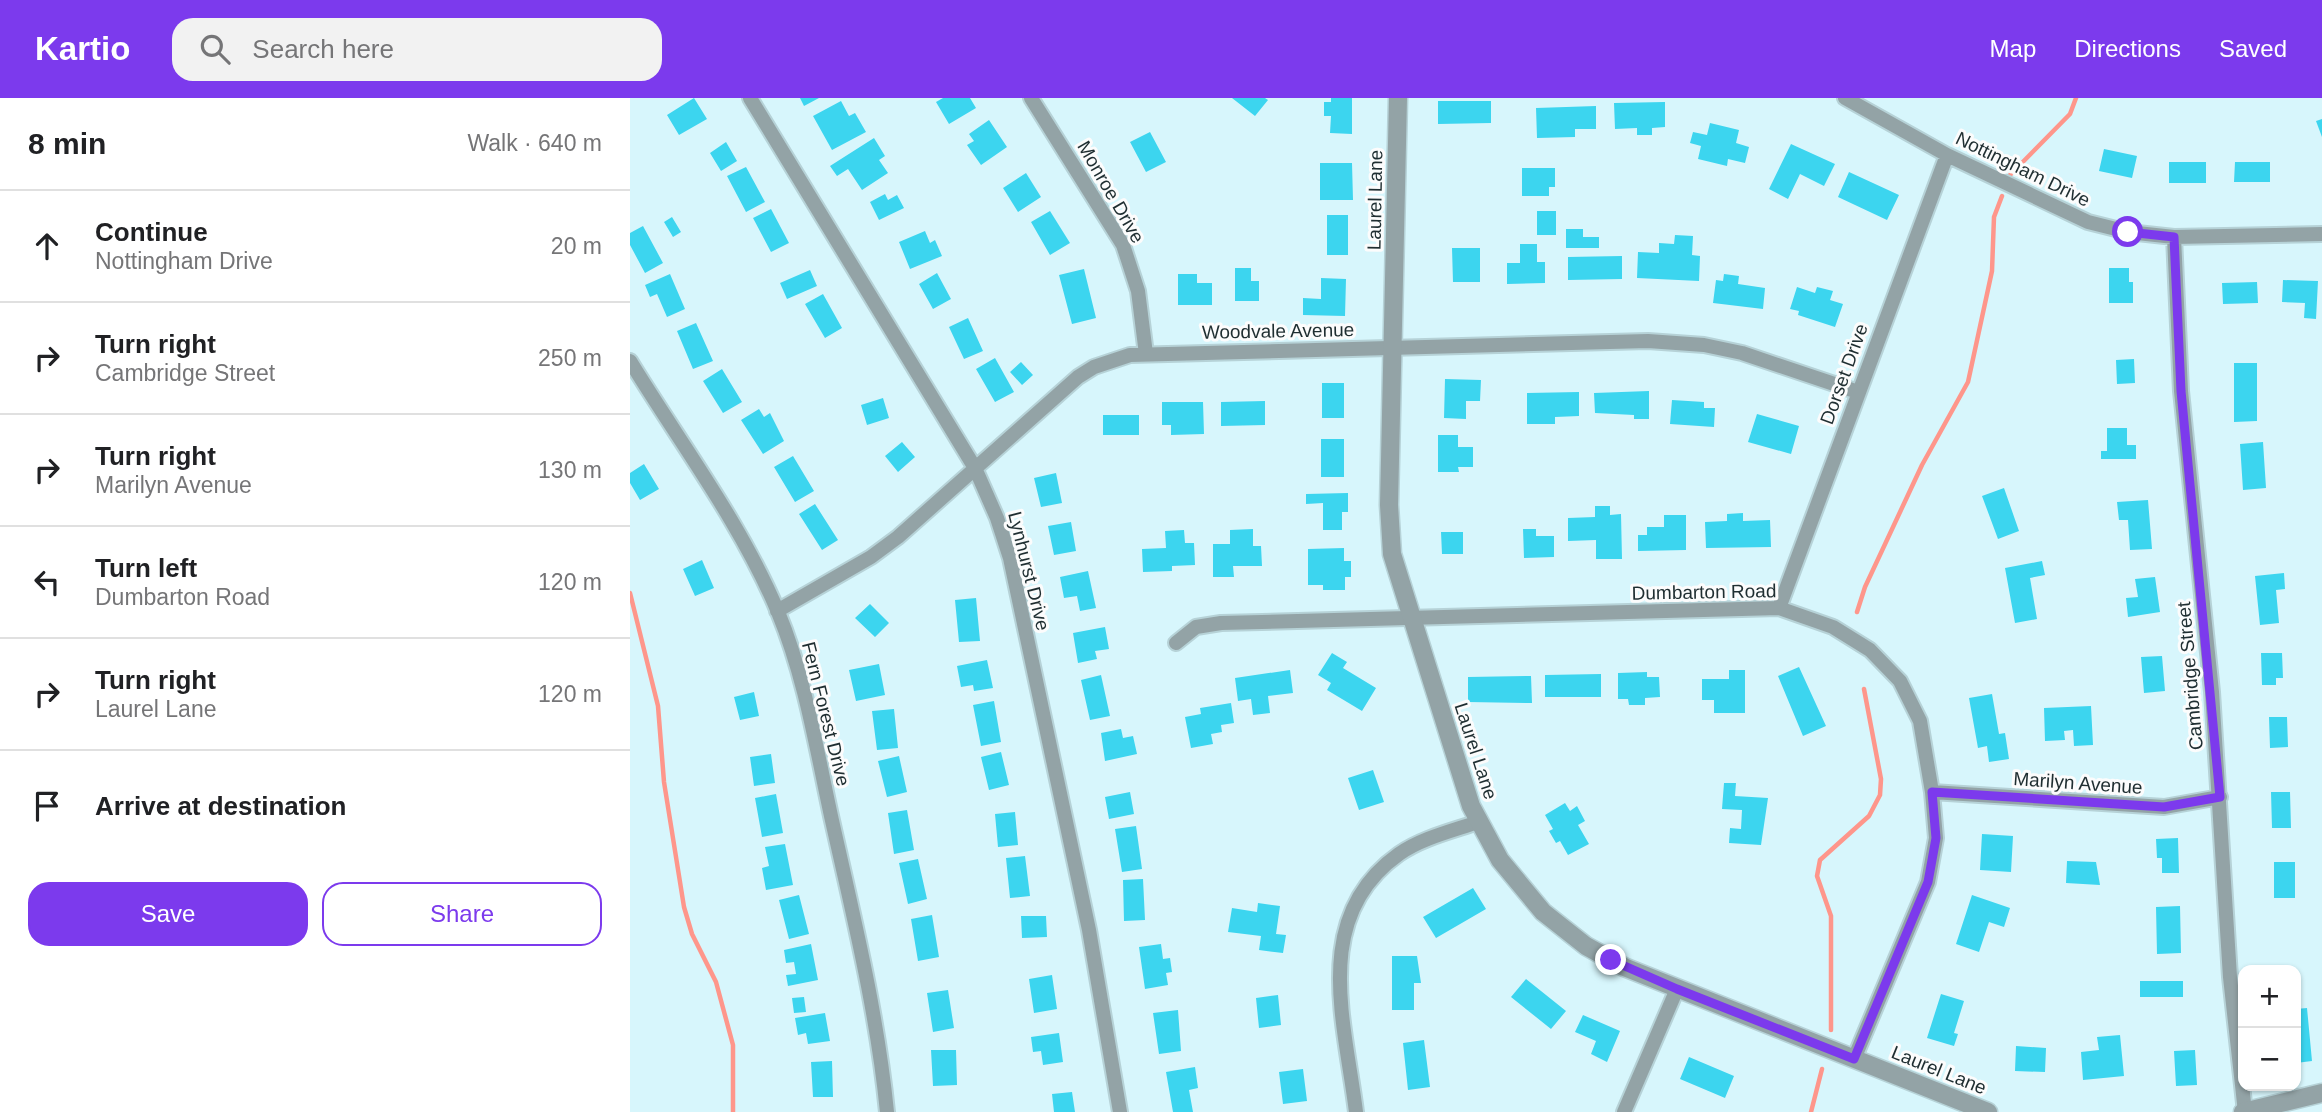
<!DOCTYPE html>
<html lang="en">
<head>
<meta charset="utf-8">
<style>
  :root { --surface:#fff; --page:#f2f2f2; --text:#202124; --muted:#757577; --line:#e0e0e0; --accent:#7c3aed }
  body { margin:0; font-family:Arial,sans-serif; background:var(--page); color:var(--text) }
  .controls { position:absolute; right:21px; bottom:21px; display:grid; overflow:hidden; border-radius:14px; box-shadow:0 2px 5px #0004 }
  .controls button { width:63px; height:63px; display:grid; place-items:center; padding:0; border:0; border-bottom:2px solid var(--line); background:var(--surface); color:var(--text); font:35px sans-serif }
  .stop { position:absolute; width:21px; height:21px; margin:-16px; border:5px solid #7c3aed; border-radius:50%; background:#fff }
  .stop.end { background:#7c3aed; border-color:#fff; box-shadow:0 2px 7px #0008 }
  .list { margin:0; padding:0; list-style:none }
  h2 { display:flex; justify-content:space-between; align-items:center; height:91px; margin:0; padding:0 28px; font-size:30px }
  h2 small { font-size:23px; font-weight:400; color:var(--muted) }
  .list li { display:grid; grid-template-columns:46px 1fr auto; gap:21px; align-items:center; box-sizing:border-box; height:112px; padding:0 28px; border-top:2px solid var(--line) }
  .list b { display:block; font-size:26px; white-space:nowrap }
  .list p { margin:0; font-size:23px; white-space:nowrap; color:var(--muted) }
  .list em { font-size:23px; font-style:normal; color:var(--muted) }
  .actions { display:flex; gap:14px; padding:21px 28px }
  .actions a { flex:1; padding:16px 0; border:2px solid var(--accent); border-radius:21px; text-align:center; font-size:24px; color:var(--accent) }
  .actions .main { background:var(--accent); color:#fff }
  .icon { flex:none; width:38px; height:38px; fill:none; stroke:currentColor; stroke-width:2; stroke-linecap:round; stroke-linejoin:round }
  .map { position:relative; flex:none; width:1692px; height:1014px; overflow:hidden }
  header { display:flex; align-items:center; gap:42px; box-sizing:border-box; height:98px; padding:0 35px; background:var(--accent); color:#fff }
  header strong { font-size:33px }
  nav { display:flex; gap:38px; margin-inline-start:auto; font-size:24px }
  .search { width:490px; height:63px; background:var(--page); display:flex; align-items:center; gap:18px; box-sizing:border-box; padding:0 24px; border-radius:21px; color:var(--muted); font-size:26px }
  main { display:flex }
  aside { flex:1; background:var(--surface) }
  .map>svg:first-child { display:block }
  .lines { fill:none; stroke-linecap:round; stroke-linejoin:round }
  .stream { stroke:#fe968b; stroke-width:4.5 }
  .building { fill:#3cd5ef }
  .minor-casing { stroke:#b6d2d7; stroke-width:18 }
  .tertiary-casing { stroke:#b6d2d7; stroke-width:21 }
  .minor { stroke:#93a3a6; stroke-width:14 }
  .tertiary { stroke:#93a3a6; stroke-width:18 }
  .route { stroke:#7c3aed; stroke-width:9 }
  .labels { text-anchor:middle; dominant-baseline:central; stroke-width:6; stroke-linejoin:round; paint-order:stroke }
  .street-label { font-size:19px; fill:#1f2e31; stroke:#fcfcfc }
</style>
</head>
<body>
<header>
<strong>Kartio</strong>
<div class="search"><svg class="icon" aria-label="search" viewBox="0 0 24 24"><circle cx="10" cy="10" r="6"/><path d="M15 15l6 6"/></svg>Search here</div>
<nav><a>Map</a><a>Directions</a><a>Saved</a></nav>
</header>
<main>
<aside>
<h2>8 min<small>Walk · 640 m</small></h2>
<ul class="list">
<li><svg class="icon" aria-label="ahead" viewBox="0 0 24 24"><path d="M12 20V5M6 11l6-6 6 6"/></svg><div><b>Continue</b><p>Nottingham Drive</p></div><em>20 m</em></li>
<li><svg class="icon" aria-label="right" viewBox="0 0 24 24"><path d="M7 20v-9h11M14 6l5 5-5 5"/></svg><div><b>Turn right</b><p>Cambridge Street</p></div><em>250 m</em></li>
<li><svg class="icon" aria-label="right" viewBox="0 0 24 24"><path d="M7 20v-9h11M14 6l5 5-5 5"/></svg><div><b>Turn right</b><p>Marilyn Avenue</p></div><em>130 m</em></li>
<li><svg class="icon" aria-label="left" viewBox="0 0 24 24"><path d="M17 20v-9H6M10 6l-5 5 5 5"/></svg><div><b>Turn left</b><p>Dumbarton Road</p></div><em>120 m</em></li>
<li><svg class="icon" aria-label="right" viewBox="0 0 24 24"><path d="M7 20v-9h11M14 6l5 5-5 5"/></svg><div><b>Turn right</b><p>Laurel Lane</p></div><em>120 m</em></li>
<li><svg class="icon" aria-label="arrive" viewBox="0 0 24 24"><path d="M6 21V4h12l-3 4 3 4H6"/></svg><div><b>Arrive at destination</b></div></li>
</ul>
<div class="actions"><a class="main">Save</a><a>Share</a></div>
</aside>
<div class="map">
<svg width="1692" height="1014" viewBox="0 0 1692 1014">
  <rect width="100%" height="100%" fill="#d7f6fc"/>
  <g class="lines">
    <path class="stream" d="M 1379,78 L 1440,16 L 1446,0
      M 0,495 L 28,608 L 34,684 L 54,809 L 62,836 L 86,884 L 103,947 L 103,1014
      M 1227,514 L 1235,489 L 1292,367 L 1338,284 L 1362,173 L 1364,119 L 1372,98
      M 1201,932 L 1201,818 L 1187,778 L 1190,762 L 1239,718 L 1250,697 L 1251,681 L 1234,591
      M 1181,1014 L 1192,971"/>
  </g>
  <path class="building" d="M 64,0 L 77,21 L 49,37 L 37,17 Z
    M 170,0 L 189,0 L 174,8 Z
    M 313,0 L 340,0 L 346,10 L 319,26 L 306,4 Z
    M 602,0 L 635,0 L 638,2 L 625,18 Z
    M 701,0 L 722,0 L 722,36 L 700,35 L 701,18 L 694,18 L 694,4 L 701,4 Z
    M 211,3 L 219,18 L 225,15 L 236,34 L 202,52 L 183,18 Z
    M 808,3 L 861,3 L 861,25 L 808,26 Z
    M 1035,4 L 1035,29 L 1022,30 L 1022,37 L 1007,37 L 1007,30 L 985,31 L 984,5 Z
    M 966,8 L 966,31 L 945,31 L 945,39 L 907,40 L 906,10 Z
    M 1692,21 L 1692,39 L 1686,23 Z
    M 359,22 L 377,49 L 351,67 L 337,47 L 344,43 L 339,36 Z
    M 1080,25 L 1109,32 L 1106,45 L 1119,49 L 1115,65 L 1098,61 L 1097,68 L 1068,61 L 1071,48 L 1060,45 L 1063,34 L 1077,37 Z
    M 520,34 L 536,64 L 516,74 L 500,44 Z
    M 244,40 L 255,58 L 249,62 L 258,75 L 232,92 L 218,71 L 207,78 L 200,68 Z
    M 96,44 L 107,63 L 91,73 L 80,55 Z
    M 1161,46 L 1205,66 L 1194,88 L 1170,76 L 1158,101 L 1139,91 Z
    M 1474,51 L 1507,58 L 1502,80 L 1469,73 Z
    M 1539,64 L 1576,64 L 1576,85 L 1539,85 Z
    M 1605,64 L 1640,64 L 1640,84 L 1604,84 Z
    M 690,65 L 722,65 L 723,102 L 690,102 Z
    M 116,69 L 135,104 L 116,114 L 97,78 Z
    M 892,70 L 925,70 L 925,89 L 919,89 L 919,98 L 892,98 Z
    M 1219,74 L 1269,97 L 1257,122 L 1208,99 Z
    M 396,75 L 411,99 L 388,114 L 373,90 Z
    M 255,96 L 258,102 L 267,97 L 274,110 L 249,122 L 240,104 Z
    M 141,111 L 159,145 L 141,154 L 123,120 Z
    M 420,113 L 440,145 L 420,157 L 401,124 Z
    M 907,113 L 926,113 L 926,137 L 907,137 Z
    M 697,117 L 718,117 L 718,157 L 697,157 Z
    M 42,119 L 51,134 L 43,139 L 34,124 Z
    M 13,128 L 33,165 L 15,175 L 0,147 L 0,135 Z
    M 936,131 L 953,131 L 953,139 L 969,139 L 969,150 L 936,150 Z
    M 295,133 L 300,145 L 305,142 L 312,158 L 280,171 L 269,144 Z
    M 1045,137 L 1063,138 L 1062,157 L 1070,158 L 1069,183 L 1007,180 L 1008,154 L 1029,155 L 1029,145 L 1044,146 Z
    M 890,146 L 907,146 L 907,164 L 915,164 L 915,185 L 877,186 L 877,165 L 890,165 Z
    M 822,150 L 850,150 L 850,184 L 823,184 Z
    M 992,158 L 992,181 L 938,182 L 938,159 Z
    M 605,170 L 621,170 L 621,183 L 629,183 L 629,203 L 605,203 Z
    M 1479,170 L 1499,170 L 1499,184 L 1503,184 L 1503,205 L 1479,205 Z
    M 454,171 L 466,220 L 442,226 L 429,177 Z
    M 180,172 L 187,188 L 157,201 L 150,185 Z
    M 307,175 L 321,201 L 303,211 L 289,186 Z
    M 40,176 L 55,211 L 37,219 L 27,196 L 20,199 L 15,187 Z
    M 548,176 L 567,176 L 567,185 L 582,185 L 582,207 L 548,207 Z
    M 1094,176 L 1109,178 L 1108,186 L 1135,190 L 1133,211 L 1083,205 L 1086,182 L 1093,183 Z
    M 691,180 L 716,181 L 715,218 L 673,217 L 673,200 L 691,201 Z
    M 1653,182 L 1688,183 L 1686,221 L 1674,220 L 1675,205 L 1652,204 Z
    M 1627,184 L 1628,205 L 1593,206 L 1592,185 Z
    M 1167,189 L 1185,195 L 1187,189 L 1203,193 L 1200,202 L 1213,206 L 1205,229 L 1168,217 L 1169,213 L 1160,211 Z
    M 193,196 L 212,230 L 195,240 L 175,206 Z
    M 338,220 L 353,253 L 334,261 L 319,229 Z
    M 66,225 L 83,263 L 63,271 L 47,233 Z
    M 365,260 L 384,294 L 365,304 L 346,271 Z
    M 1504,261 L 1505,285 L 1487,286 L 1486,262 Z
    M 391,264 L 403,277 L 392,287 L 380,274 Z
    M 1604,265 L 1627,265 L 1627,323 L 1604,324 Z
    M 92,271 L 112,304 L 93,315 L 73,283 Z
    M 815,281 L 851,282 L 850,303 L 836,303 L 836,321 L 814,320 Z
    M 692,285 L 714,285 L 714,320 L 692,320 Z
    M 1019,293 L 1019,321 L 1004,321 L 1004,317 L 965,315 L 964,295 Z
    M 949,294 L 949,318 L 925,319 L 925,326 L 897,326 L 897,295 Z
    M 253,300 L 259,320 L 237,327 L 231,307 Z
    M 1042,302 L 1074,304 L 1074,310 L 1085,310 L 1084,329 L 1040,326 Z
    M 635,303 L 635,327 L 591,328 L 591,304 Z
    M 532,304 L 573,304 L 574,336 L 541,337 L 541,327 L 532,327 Z
    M 129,311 L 134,319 L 140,315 L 154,343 L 133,356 L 111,322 Z
    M 1127,316 L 1169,328 L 1161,356 L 1118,344 Z
    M 473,317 L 509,317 L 509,337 L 473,337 Z
    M 1477,330 L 1497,330 L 1497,347 L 1506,347 L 1506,361 L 1471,361 L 1471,353 L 1477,353 Z
    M 808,337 L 828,337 L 828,349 L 843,349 L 843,369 L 828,369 L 829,374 L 808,374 Z
    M 691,341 L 714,341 L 714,379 L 691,379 Z
    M 272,344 L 285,359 L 268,374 L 255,358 Z
    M 1633,344 L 1636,390 L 1613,392 L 1610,346 Z
    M 163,358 L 184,393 L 165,404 L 144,369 Z
    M 14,366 L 29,391 L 10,402 L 0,385 L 0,375 Z
    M 426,375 L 432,405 L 411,409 L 404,380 Z
    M 1374,390 L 1389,433 L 1368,441 L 1352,398 Z
    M 718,395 L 718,414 L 712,414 L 712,432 L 693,432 L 693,405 L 676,406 L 676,396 Z
    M 1518,402 L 1522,451 L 1500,452 L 1498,422 L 1489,422 L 1487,404 Z
    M 185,406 L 208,442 L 192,452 L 169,416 Z
    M 965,408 L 980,408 L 980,417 L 991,416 L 992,461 L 966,461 L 966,442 L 938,443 L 938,420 L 965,419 Z
    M 1113,415 L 1113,423 L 1140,422 L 1141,449 L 1076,450 L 1075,424 L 1097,423 L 1097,416 Z
    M 1034,417 L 1056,417 L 1056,452 L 1008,453 L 1008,437 L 1017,437 L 1017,429 L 1034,429 Z
    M 441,424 L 446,453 L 424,457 L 418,428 Z
    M 623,431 L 623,448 L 631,448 L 632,468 L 603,468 L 604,479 L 583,479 L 583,446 L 600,446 L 600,432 Z
    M 893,431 L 906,431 L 906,438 L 924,438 L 924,459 L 894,460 Z
    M 554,432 L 555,445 L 564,445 L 565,467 L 542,468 L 542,473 L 513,474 L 512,451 L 536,450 L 535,433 Z
    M 811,434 L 833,434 L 833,456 L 812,456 Z
    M 714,450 L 714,463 L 721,463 L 721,479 L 715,479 L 715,492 L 693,492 L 693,487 L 678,487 L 678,451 Z
    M 72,462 L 84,490 L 65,498 L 53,471 Z
    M 1412,463 L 1415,477 L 1400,480 L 1407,521 L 1385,525 L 1375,470 Z
    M 458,473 L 466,510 L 450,513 L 447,498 L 434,500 L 430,479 Z
    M 1654,475 L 1655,491 L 1646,492 L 1649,525 L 1630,527 L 1625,478 Z
    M 1525,479 L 1530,514 L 1498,519 L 1496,500 L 1508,499 L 1505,481 Z
    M 346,500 L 350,543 L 329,544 L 325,502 Z
    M 240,506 L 259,525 L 245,539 L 225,520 Z
    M 475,529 L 479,551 L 465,553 L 467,561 L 448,565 L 443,535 Z
    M 702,555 L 717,564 L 713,570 L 746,590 L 732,613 L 697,592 L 701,585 L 688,577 Z
    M 1631,555 L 1652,555 L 1653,580 L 1646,580 L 1646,587 L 1632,587 Z
    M 1532,558 L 1535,593 L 1514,595 L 1511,559 Z
    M 357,562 L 363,590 L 344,593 L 343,587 L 331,589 L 327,568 Z
    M 249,566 L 255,597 L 226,603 L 219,572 Z
    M 1169,569 L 1196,628 L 1173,638 L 1148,578 Z
    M 660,572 L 663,595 L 638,598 L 640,615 L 623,617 L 621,601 L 608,603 L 605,580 Z
    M 1099,572 L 1115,572 L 1115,615 L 1084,615 L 1084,602 L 1072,602 L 1072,581 L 1099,581 Z
    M 1017,574 L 1017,579 L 1029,579 L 1030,599 L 1015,600 L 1015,607 L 999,607 L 998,601 L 988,601 L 988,575 Z
    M 971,576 L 971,599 L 915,599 L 915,577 Z
    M 471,577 L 480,618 L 460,622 L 451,582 Z
    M 901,578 L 902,605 L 838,604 L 838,579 Z
    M 124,594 L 129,618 L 110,622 L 104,599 Z
    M 1362,596 L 1369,636 L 1375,635 L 1379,661 L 1359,664 L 1357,648 L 1348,650 L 1339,600 Z
    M 364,603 L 371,644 L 351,648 L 343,607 Z
    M 601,605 L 604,625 L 591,627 L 592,634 L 581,636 L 583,646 L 561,650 L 555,619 L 571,616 L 570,610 Z
    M 1461,608 L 1463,647 L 1444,648 L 1443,632 L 1434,633 L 1435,642 L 1415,643 L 1414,610 Z
    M 264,611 L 268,650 L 247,652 L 242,613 Z
    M 1639,619 L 1657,619 L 1658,649 L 1640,650 Z
    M 491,631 L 493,640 L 503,638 L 507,656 L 475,663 L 471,635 Z
    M 371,654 L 379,687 L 359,692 L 351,659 Z
    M 141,656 L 145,685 L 124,688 L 120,659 Z
    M 269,658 L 277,694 L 257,699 L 248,663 Z
    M 743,672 L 754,704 L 729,712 L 718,680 Z
    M 1094,685 L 1106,685 L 1105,698 L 1138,700 L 1131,747 L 1099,745 L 1100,730 L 1111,731 L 1112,712 L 1092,711 Z
    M 500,694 L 504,716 L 479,721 L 475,699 Z
    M 1641,694 L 1660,694 L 1661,730 L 1642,730 Z
    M 146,696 L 153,735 L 132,739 L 125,700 Z
    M 935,705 L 940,713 L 947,708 L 955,723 L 948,727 L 959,746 L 938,757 L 930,743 L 926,745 L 919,733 L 923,731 L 915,717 Z
    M 277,712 L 284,752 L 264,756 L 258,715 Z
    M 385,714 L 388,747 L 368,749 L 365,716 Z
    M 506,728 L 512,771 L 492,774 L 485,731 Z
    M 1352,736 L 1383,738 L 1381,774 L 1350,772 Z
    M 1548,740 L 1549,775 L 1532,775 L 1532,760 L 1527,760 L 1526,741 Z
    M 155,746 L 163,787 L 136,792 L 132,770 L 139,768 L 135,749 Z
    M 395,758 L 400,798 L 380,800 L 376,760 Z
    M 288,761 L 297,801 L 278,806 L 269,765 Z
    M 1437,763 L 1466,764 L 1470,787 L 1436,785 Z
    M 1644,764 L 1665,764 L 1665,800 L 1644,800 Z
    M 513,781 L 515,822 L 494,823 L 493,782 Z
    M 843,790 L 856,811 L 806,840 L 793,819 Z
    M 169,797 L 179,836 L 159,841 L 149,802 Z
    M 1342,797 L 1380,810 L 1374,829 L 1359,824 L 1349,854 L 1326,846 Z
    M 628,805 L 650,808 L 646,836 L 656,837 L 653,855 L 629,852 L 631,838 L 598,834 L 602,810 L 627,814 Z
    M 1550,808 L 1551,855 L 1527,856 L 1526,809 Z
    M 302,817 L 309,859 L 288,863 L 281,821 Z
    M 391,818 L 416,818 L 417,839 L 392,840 Z
    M 181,846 L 188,882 L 158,888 L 156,877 L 166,876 L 164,864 L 156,865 L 154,852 Z
    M 531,846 L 533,861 L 540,860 L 542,874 L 536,875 L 538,887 L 515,891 L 509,849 Z
    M 762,858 L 787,858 L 791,885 L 784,885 L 784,912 L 762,912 Z
    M 422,877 L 427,911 L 404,915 L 399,881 Z
    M 896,881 L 936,913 L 921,931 L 881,899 Z
    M 1510,883 L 1553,883 L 1553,899 L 1510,899 Z
    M 318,892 L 324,930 L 303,934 L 297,895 Z
    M 1311,896 L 1334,903 L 1324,935 L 1328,936 L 1324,948 L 1297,940 Z
    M 648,897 L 651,927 L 629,930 L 626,900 Z
    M 174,899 L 176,914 L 164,915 L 162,900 Z
    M 1677,910 L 1682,963 L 1666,965 L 1666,911 Z
    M 548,912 L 551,953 L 529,956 L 523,915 Z
    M 195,915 L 200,943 L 178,946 L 176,935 L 168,937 L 165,920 Z
    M 953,917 L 990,933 L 977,964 L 961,956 L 966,943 L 945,934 Z
    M 429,935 L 433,964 L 413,967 L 411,953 L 403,954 L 401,939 Z
    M 1490,937 L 1494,978 L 1453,982 L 1451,954 L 1469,952 L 1467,939 Z
    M 794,942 L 800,989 L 778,992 L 773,945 Z
    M 1386,948 L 1416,950 L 1415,974 L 1385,973 Z
    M 301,952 L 326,952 L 327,987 L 303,988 Z
    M 1565,952 L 1567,987 L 1546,988 L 1544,953 Z
    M 1059,959 L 1104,978 L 1095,1000 L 1050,981 Z
    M 202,963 L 203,999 L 183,999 L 181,964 Z
    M 565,969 L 568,990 L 559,992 L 563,1014 L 543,1014 L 536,974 Z
    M 673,971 L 677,1003 L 653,1006 L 649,974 Z
    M 442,994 L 445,1014 L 424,1014 L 422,996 Z"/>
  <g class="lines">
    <defs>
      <path id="minor" d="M 120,0 L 345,370 L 367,420 L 380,460 L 459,832 L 490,1014
        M 401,0 L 493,147 L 508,193 L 516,256
        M 1215,0 L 1317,57 L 1458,124 L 1498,134 L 1544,139 L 1692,136
        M 1544,139 L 1551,293 L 1582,594 L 1600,879 L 1615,1014
        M 0,263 C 50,345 111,425 148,514 C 175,579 186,649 201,718 C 223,817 247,913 257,1014
        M 1149,510 L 1317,57
        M 147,513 L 241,459 L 268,439 L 448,279 L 464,269 L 500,257 L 1018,243 L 1074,247 L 1112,255 L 1228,294
        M 546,545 L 566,529 L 591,525 L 1149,510 L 1203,529 L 1240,552 L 1270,583 L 1290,623 L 1302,694 L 1306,740 L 1298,784 L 1224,961
        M 1302,694 L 1534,709 L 1590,699
        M 726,1014 C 715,924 680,819 769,756 C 792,740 822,733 848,724
        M 994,1014 L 1047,891"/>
      <path id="tertiary" d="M 768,0 L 759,407 L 762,456 L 841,708 L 870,762 L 913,814 L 956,848 L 994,869 L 1358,1014
        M 1613,1014 L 1692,995"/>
    </defs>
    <use href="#minor" class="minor-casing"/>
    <use href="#tertiary" class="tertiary-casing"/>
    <use href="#minor" class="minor"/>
    <use href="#tertiary" class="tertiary"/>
  </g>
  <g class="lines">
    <path class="route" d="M 981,862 L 1047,891 L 1224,961 L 1298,784 L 1306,740 L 1302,694 L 1534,709 L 1590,699 L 1551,293 L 1544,139 L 1498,134"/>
  </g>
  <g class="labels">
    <g class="street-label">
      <text transform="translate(1393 71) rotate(26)">Nottingham Drive</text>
      <text transform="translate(481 94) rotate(60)">Monroe Drive</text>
      <text transform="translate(745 102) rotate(-89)">Laurel Lane</text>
      <text transform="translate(648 233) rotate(-1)">Woodvale Avenue</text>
      <text transform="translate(1214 276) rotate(-70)">Dorset Drive</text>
      <text transform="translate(399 473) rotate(76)">Lynhurst Drive</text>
      <text transform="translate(1074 494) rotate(-1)">Dumbarton Road</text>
      <text transform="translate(1560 578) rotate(-95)">Cambridge Street</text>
      <text transform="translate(196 616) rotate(76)">Fern Forest Drive</text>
      <text transform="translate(846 653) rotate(72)">Laurel Lane</text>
      <text transform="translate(1448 685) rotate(4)">Marilyn Avenue</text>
      <text transform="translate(1309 972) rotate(22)">Laurel Lane</text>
    </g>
  </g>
</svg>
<div class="controls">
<button>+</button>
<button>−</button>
</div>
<div class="stop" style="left:1498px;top:134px"></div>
<div class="stop end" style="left:981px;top:862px"></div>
</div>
</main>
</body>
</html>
